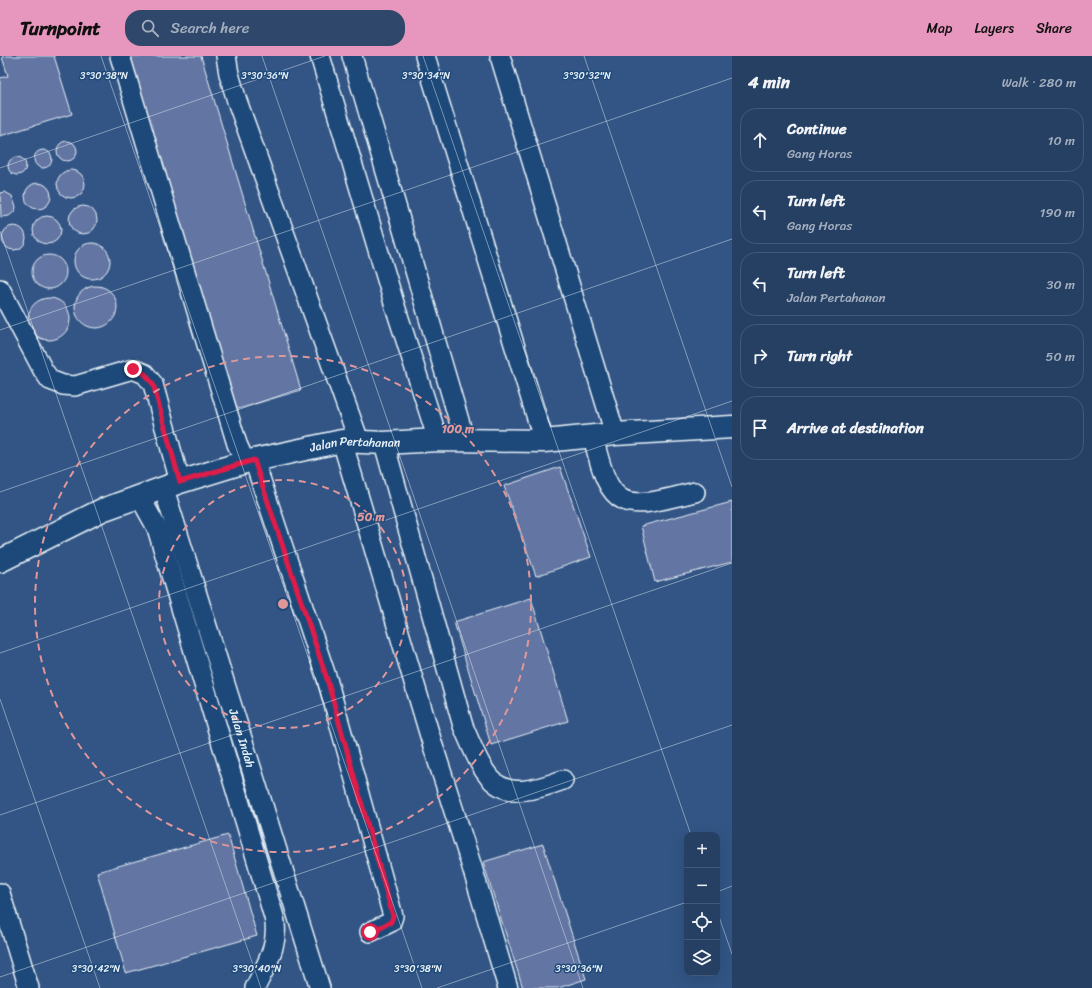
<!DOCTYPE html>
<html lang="en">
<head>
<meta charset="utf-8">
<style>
  :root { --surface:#264064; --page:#2e476a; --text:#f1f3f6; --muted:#a4afbf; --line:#425978; --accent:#e797bd }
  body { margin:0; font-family:Sriracha,sans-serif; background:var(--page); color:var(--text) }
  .controls { position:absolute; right:12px; bottom:12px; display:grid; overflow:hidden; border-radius:8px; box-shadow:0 4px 16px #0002 }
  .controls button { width:36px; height:36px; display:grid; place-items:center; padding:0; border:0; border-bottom:1px solid var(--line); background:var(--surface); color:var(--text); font:20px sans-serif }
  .stop { position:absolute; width:12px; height:12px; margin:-9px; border:3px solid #e11d48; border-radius:50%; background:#fff }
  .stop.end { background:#e11d48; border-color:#fff; box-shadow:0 1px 4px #0008 }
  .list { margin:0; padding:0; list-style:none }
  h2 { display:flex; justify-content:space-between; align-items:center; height:52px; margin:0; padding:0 16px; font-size:17px }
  h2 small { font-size:13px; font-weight:400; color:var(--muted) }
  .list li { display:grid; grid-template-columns:26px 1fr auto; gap:12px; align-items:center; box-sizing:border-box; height:64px; margin:0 8px 8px; padding:0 8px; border:1px solid var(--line); border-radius:16px }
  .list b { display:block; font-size:15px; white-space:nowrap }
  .list p { margin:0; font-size:13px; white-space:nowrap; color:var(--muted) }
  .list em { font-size:13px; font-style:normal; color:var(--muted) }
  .icon { flex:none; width:22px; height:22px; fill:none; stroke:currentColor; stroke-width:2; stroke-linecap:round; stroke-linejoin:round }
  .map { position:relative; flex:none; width:732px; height:932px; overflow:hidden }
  header { display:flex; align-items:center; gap:24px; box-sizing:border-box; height:56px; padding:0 20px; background:var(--accent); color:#111 }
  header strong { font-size:19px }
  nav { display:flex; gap:22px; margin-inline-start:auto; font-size:14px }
  .search { width:280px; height:36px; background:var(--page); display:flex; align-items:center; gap:10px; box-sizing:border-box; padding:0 14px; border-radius:16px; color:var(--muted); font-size:15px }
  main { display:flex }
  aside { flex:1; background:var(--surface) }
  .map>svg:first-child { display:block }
  .building { fill:#6475a2; stroke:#e8f1f8 }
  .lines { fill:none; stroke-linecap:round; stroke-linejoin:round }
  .minor-casing { stroke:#e8f1f8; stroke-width:22 }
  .major-casing { stroke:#e8f1f8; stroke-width:25 }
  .minor { stroke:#1f4a7a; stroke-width:19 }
  .major { stroke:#1f4a7a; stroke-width:22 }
  .route { stroke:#e11d48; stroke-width:5 }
  .ticks { fill:none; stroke:#e8f1f8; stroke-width:1; stroke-opacity:0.45 }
  .ring { fill:none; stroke:#e0979a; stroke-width:2; stroke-dasharray:7 5 }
  .labels { text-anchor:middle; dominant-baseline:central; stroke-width:3; stroke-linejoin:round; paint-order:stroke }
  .street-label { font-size:12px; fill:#e8f1f8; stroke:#1f4a7a }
  .ticks-label { font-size:10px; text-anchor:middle; fill:#e8f1f8; stroke:#1f4a7a; stroke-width:3; stroke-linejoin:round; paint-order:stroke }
  .centre { fill:#e0979a; stroke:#1f4a7a; stroke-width:2 }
  .ring-label { font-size:12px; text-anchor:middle; font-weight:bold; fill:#e0979a; stroke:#1f4a7a; stroke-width:3; stroke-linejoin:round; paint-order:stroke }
</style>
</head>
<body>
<header>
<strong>Turnpoint</strong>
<div class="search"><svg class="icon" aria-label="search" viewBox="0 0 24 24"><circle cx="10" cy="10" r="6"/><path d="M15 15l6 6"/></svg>Search here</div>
<nav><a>Map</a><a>Layers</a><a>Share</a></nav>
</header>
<main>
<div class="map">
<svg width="732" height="932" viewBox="0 0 732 932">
  <rect width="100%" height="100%" fill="#325585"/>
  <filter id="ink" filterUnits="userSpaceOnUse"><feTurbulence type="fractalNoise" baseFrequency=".025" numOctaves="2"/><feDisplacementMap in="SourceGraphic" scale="8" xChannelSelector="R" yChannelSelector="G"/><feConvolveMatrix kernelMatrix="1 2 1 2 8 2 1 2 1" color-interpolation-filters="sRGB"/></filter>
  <g filter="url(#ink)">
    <path class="building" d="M 6,0 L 54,0 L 72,58 L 0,80 L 0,22 L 8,20 L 2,1 Z
      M 129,0 L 201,0 L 301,334 L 235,354 Z
      M57 95a10 10 0 1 1 20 0a10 10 0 1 1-20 0Z
      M34 103a9 9 0 1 1 18 0a9 9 0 1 1-18 0Z
      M8 110a9 9 0 1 1 18 0a9 9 0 1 1-18 0Z
      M57 128a14 14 0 1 1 28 0a14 14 0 1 1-28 0Z
      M25 140a13 13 0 1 1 26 0a13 13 0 1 1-26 0Z
      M 5,136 L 12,140 L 16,151 L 15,155 L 9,160 L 1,161 L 0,137 Z
      M69 164a14 14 0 1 1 28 0a14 14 0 1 1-28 0Z
      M33 174a14 14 0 1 1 28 0a14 14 0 1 1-28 0Z
      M2 182a12 12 0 1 1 24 0a12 12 0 1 1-24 0Z
      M74 205a18 18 0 1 1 36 0a18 18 0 1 1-36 0Z
      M32 216a17 17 0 1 1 34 0a17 17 0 1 1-34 0Z
      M75 251a21 21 0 1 1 42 0a21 21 0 1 1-42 0Z
      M28 263a21 21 0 1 1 42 0a21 21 0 1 1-42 0Z
      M 560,411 L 591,501 L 536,520 L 504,430 Z
      M 732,446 L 732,506 L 655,526 L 641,470 Z
      M 531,542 L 568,665 L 491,689 L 454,566 Z
      M 228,779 L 257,880 L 126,917 L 97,816 Z
      M 543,788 L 586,923 L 558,932 L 523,932 L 483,806 Z"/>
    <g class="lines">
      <defs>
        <g id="minor">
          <path d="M 120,0 L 237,388 L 245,406"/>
          <path d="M 226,0 L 229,18 L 237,45 L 359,385"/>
          <path d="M 320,0 L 394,247 L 438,384"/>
          <path d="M 352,0 L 465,385"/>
          <path d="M 425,0 L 544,385"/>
          <path d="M 500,0 L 615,378"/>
          <path d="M 0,233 L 43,314 L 50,324 L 63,329 L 75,330 L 133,313 L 145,318 L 153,328 L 180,426"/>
          <path d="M 593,380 C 611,458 623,454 695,436"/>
          <path d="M 342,385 L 433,690 L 471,808 L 508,932"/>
          <path d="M 384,387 L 463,670 C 488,729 496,749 563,724"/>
          <path d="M 254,404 L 327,623 L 393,860 L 391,866 L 370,876"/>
          <path id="s1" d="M 164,433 L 320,932"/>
          <path d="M 140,441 L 157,472 L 274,861 C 280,888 266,909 255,932"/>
          <path d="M 0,837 L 29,932"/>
        </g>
        <g id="major">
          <path id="s2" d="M 0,505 L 102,454 L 180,426 L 245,406 L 342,385 L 384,387 L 438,384 L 544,385 L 615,378 L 732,371"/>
        </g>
      </defs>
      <use href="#minor" class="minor-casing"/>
      <use href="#major" class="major-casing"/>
      <use href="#minor" class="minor"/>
      <use href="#major" class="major"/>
    </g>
  </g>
  <g class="lines" filter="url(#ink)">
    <path class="route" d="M 133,313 L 145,318 L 153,328 L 180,426 L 254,404 L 327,623 L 393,860 L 391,866 L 370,876"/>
  </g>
  <path class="ticks" d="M 101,0 L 422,932M 262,0 L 583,932M 423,0 L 691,779M 584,0 L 732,431M 0,112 L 325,0M 0,175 L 261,932M 0,274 L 732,22M 0,436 L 732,183M 0,597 L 732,345M 0,643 L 100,932M 0,759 L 732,507M 717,836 L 732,830M 717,855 L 732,898M 0,921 L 732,669M 437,932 L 687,846"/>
  <g class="ring">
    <circle cx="283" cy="548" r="124"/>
    <circle cx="283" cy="548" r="248"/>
  </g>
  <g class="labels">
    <g class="street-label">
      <text stroke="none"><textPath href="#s2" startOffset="377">Jalan Pertahanan</textPath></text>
      <text stroke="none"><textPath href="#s1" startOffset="261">Jalan Indah</textPath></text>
    </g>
  </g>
  <g class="ticks-label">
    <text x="587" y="23">3°30'32"N</text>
    <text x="104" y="23">3°30'38"N</text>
    <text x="265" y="23">3°30'36"N</text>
    <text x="426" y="23">3°30'34"N</text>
    <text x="96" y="916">3°30'42"N</text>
    <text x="257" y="916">3°30'40"N</text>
    <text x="418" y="916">3°30'38"N</text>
    <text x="579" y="916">3°30'36"N</text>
  </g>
  <circle cx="283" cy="548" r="6" class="centre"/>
  <g class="ring-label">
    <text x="458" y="377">100 m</text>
    <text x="371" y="465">50 m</text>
  </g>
</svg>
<div class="controls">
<button>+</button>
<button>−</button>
<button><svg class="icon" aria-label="locate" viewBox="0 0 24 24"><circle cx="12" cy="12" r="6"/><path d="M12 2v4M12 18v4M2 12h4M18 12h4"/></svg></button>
<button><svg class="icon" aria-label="layers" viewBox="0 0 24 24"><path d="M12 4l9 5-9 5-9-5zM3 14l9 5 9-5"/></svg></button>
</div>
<div class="stop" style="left:370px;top:876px"></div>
<div class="stop end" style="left:133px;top:313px"></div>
</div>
<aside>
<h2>4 min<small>Walk · 280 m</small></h2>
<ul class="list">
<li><svg class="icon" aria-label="ahead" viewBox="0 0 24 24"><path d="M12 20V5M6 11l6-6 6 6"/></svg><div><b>Continue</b><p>Gang Horas</p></div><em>10 m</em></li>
<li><svg class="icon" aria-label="left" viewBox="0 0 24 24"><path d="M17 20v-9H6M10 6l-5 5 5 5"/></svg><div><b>Turn left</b><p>Gang Horas</p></div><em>190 m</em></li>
<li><svg class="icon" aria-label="left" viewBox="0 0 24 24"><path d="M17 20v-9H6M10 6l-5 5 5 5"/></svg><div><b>Turn left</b><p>Jalan Pertahanan</p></div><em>30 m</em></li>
<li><svg class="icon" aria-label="right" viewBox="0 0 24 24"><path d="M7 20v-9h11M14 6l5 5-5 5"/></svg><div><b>Turn right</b></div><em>50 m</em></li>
<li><svg class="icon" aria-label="arrive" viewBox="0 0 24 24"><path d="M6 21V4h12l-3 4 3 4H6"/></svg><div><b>Arrive at destination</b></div></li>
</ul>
</aside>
</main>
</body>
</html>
